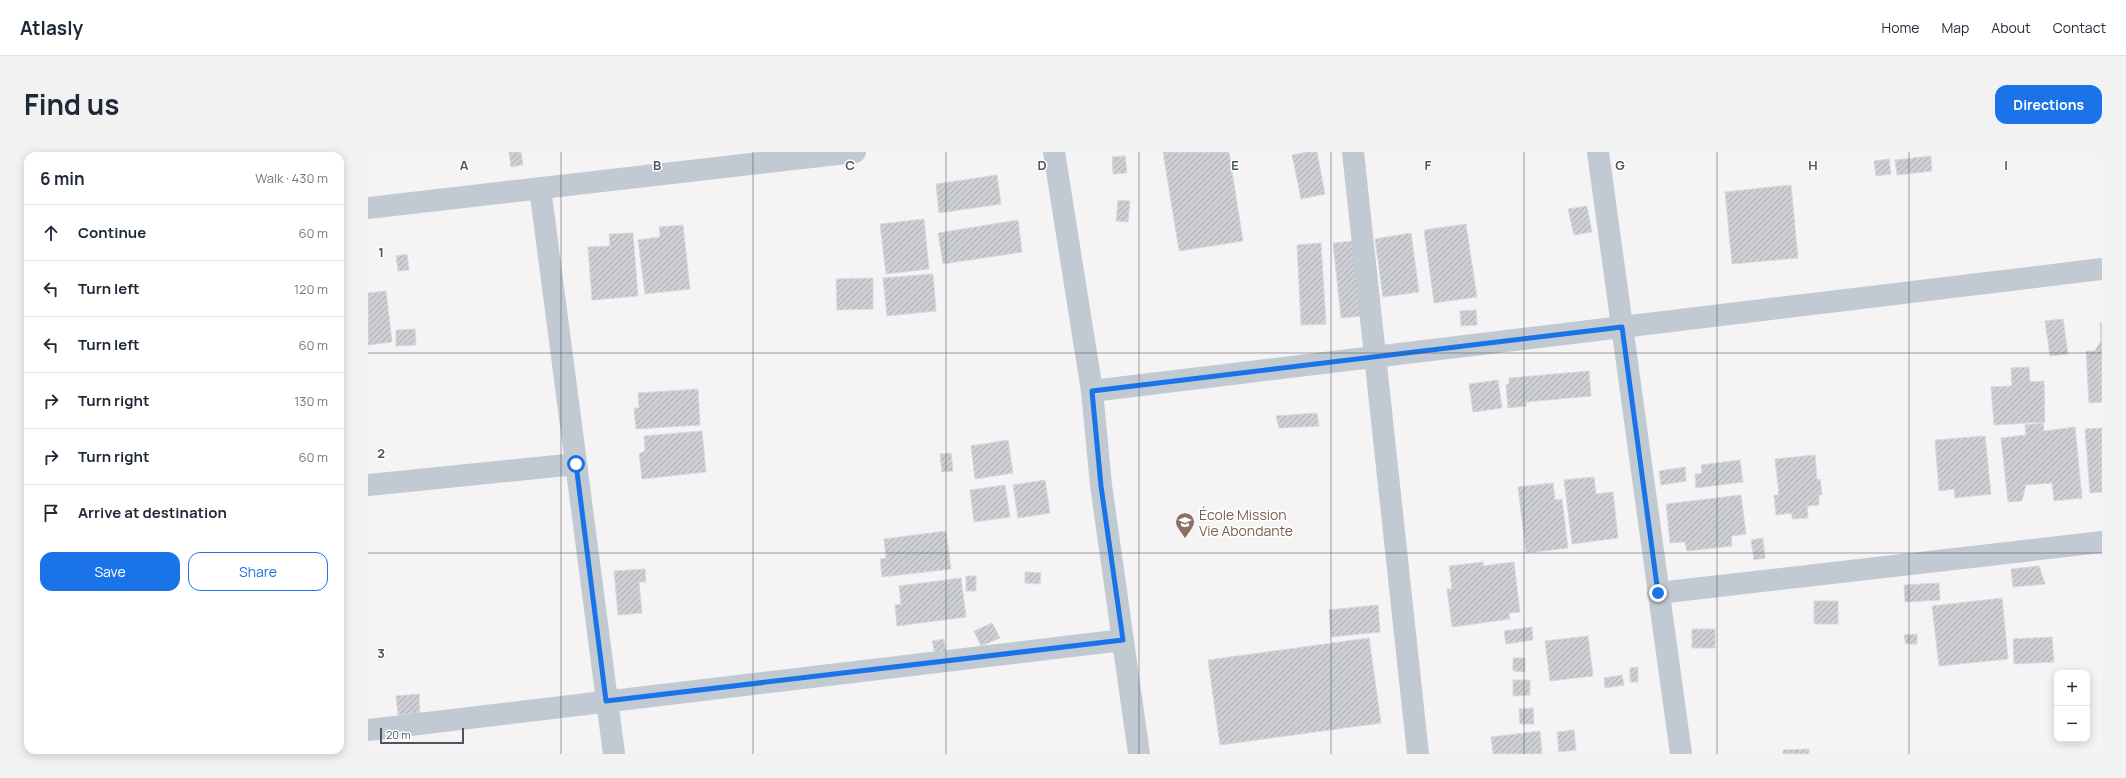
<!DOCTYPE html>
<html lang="en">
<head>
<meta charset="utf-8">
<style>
  :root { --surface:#fff; --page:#f2f2f3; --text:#1f2937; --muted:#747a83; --line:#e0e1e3; --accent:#1a73e8 }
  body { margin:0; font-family:Manrope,sans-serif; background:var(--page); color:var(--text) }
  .controls { position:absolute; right:12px; bottom:12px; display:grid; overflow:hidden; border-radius:8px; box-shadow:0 2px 10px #0003 }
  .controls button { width:36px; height:36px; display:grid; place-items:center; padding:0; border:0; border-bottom:1px solid var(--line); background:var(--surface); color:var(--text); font:20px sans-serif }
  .scale { position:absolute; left:12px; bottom:10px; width:84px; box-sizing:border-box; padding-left:4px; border:2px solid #4a5661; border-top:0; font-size:11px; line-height:14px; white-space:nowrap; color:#4a5661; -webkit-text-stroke:3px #fff; paint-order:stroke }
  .stop { position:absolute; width:12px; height:12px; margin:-9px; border:3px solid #1a73e8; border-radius:50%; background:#fff }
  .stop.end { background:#1a73e8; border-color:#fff; box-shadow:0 1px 4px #0008 }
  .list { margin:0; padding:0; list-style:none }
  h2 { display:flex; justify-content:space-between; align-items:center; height:52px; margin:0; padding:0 16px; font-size:17px }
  h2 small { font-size:13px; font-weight:400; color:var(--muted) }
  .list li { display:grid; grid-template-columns:26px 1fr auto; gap:12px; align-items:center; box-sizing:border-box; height:56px; padding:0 16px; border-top:1px solid var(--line) }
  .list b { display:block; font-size:15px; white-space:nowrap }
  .list em { font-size:13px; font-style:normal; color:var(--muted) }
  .actions { display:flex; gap:8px; padding:12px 16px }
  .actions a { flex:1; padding:9px 0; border:1px solid var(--accent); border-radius:12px; text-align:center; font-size:14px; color:var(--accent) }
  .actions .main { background:var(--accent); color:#fff }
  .icon { flex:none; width:22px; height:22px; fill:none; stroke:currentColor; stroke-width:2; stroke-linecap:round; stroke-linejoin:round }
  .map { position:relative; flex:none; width:1734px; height:602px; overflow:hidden; border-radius:12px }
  header { display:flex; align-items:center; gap:24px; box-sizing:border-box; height:56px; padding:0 20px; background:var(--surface); border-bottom:1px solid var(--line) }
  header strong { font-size:19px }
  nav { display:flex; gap:22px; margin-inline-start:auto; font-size:14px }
  .intro { display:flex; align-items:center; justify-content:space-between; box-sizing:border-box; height:96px; padding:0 24px }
  h1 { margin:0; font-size:28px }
  .button { padding:10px 18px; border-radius:12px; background:var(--accent); color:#fff; font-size:14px; font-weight:700 }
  main { display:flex; gap:24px; padding:0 24px }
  aside { flex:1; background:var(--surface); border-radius:12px; box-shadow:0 2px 10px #0003 }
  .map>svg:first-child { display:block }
  .building { fill:url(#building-hatch); stroke:#d7d9de }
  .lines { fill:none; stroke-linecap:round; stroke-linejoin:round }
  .street { stroke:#c1cad2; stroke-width:22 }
  .route { stroke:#1a73e8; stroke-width:5 }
  .grid { fill:none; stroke:#4a5661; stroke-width:1; stroke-opacity:0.55 }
  .labels { text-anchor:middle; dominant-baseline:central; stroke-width:3; stroke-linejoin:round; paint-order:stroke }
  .education-label { font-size:14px; fill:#785e54; stroke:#fff; text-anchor:start }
  .grid-label { font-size:13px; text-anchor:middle; font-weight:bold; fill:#4a5661; stroke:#fff; stroke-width:3; stroke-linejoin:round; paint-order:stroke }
</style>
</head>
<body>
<header>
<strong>Atlasly</strong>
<nav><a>Home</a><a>Map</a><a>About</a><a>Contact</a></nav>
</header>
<div class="intro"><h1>Find us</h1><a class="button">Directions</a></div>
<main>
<aside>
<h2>6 min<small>Walk · 430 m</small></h2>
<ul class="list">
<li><svg class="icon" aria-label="ahead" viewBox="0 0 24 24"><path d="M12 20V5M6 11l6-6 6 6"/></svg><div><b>Continue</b></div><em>60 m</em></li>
<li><svg class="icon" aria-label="left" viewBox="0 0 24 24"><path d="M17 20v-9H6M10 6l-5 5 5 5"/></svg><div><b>Turn left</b></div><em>120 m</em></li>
<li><svg class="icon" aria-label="left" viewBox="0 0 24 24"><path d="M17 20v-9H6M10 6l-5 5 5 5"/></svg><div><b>Turn left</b></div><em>60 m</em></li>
<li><svg class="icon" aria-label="right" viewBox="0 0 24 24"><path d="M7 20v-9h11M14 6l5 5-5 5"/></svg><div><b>Turn right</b></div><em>130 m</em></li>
<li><svg class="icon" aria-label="right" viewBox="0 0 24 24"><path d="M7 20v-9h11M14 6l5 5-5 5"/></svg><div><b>Turn right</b></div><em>60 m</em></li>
<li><svg class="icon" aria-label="arrive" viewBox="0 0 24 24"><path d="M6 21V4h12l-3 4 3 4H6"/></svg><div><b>Arrive at destination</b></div></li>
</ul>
<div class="actions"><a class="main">Save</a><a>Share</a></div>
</aside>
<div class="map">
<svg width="1734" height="602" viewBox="0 0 1734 602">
  <defs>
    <pattern id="building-hatch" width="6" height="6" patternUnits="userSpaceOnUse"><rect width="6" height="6" fill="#cdcfd5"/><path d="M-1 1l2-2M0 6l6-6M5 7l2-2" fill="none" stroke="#a8abb0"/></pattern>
  </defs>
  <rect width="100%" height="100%" fill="#f5f3f3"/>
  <path class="building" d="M 141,0 L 153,0 L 155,13 L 143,15 Z
    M 795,0 L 861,0 L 875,89 L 811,99 Z
    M 940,0 L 949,0 L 957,42 L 933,47 L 924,3 Z
    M 757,4 L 759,21 L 745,22 L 744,5 Z
    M 1563,4 L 1564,19 L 1529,23 L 1527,8 Z
    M 1521,7 L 1523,22 L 1508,24 L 1506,9 Z
    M 629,23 L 633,52 L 571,61 L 568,32 Z
    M 1423,33 L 1430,106 L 1364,112 L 1357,40 Z
    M 750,48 L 762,49 L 760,70 L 748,69 Z
    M 1219,54 L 1224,80 L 1206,83 L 1200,57 Z
    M 556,67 L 561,117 L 518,122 L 512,72 Z
    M 650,68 L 654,100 L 575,112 L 570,81 Z
    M 1098,72 L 1109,145 L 1066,151 L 1056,78 Z
    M 315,73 L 322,137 L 277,142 L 270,88 L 292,85 L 291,75 Z
    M 265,81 L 270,144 L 224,148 L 220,95 L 242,94 L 241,82 Z
    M 1043,81 L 1051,140 L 1015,145 L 1007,87 Z
    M 985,89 L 993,164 L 973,166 L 965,91 Z
    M 953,91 L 958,172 L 933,173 L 929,93 Z
    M 39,102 L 41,118 L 30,119 L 28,104 Z
    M 565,122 L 568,159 L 519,164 L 515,126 Z
    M 505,126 L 505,157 L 469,158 L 468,127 Z
    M 18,139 L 24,190 L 0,193 L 0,141 Z
    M 1108,158 L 1109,173 L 1093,174 L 1092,159 Z
    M 1695,167 L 1700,202 L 1682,204 L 1677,169 Z
    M 1734,170 L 1734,250 L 1721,251 L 1718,199 L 1727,199 L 1733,188 L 1732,171 Z
    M 47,177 L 48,193 L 28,194 L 28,178 Z
    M 1661,215 L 1662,230 L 1676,229 L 1677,270 L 1626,273 L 1623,235 L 1644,234 L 1643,216 Z
    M 1221,219 L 1223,244 L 1158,250 L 1158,254 L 1140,256 L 1138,233 L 1141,232 L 1141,226 Z
    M 1130,228 L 1134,256 L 1105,260 L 1101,232 Z
    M 330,237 L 332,273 L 268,277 L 266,256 L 271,256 L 270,241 Z
    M 949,261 L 951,274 L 911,276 L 908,264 Z
    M 1675,271 L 1676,279 L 1707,275 L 1714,346 L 1686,349 L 1684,331 L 1658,333 L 1654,349 L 1640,350 L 1633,286 L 1658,283 L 1657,273 Z
    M 1734,276 L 1734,340 L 1722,341 L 1717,277 Z
    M 334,279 L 338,320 L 274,327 L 271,302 L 277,299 L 276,284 Z
    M 1617,284 L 1623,342 L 1587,346 L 1586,337 L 1571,339 L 1567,288 Z
    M 640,288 L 645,321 L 607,327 L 603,294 Z
    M 583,301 L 585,319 L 574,320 L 572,302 Z
    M 1447,303 L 1449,328 L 1452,327 L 1454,343 L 1451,343 L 1451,353 L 1439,354 L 1440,366 L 1424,367 L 1424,361 L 1408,363 L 1406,343 L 1411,343 L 1407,307 Z
    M 1372,308 L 1375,330 L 1328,336 L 1327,322 L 1334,321 L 1333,313 Z
    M 1317,315 L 1318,329 L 1293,333 L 1291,319 Z
    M 1226,325 L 1228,342 L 1245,340 L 1250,386 L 1204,392 L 1196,328 Z
    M 677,328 L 682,361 L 650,366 L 645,333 Z
    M 1185,331 L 1187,348 L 1194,347 L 1200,396 L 1158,401 L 1150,335 Z
    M 637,333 L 642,365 L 606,370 L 602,338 Z
    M 1373,343 L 1378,382 L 1363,384 L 1364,394 L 1319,399 L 1317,390 L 1302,391 L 1298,352 Z
    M 578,379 L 583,417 L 514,425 L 512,407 L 518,406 L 516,387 Z
    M 1395,386 L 1397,406 L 1386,408 L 1383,388 Z
    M 1115,410 L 1115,414 L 1146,410 L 1152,460 L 1141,461 L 1142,467 L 1084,475 L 1079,437 L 1084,437 L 1081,414 Z
    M 1671,414 L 1677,432 L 1645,435 L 1643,417 Z
    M 277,417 L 278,430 L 271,430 L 274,461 L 250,463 L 246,419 Z
    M 657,420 L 673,421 L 672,432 L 657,431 Z
    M 598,424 L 608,424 L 608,439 L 598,439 Z
    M 593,426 L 598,465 L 529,474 L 527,453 L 533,452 L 531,434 Z
    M 1571,431 L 1572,448 L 1537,450 L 1536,433 Z
    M 1634,446 L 1640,507 L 1571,514 L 1564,454 Z
    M 1446,449 L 1470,449 L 1470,472 L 1446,472 Z
    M 1010,453 L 1012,480 L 963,485 L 961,458 Z
    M 624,471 L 632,486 L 613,494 L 606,479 Z
    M 1164,475 L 1165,488 L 1138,492 L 1136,479 Z
    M 1324,477 L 1347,477 L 1347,496 L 1324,496 Z
    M 1549,482 L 1549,492 L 1538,492 L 1536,483 Z
    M 1220,484 L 1225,524 L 1182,529 L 1177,489 Z
    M 1684,485 L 1686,510 L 1646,512 L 1645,487 Z
    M 1001,486 L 1013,571 L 852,593 L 840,508 Z
    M 576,487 L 578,501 L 567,502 L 564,489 Z
    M 1145,506 L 1157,506 L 1157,520 L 1145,519 Z
    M 1270,515 L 1270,530 L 1262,530 L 1262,516 Z
    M 1254,523 L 1256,533 L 1237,536 L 1236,526 Z
    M 1145,528 L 1162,528 L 1162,543 L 1145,544 Z
    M 51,542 L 52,561 L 30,563 L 28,544 Z
    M 1165,556 L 1166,572 L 1152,572 L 1151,557 Z
    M 1206,578 L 1208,598 L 1191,600 L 1189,580 Z
    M 1172,579 L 1174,602 L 1125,602 L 1123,585 Z
    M 1441,597 L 1441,602 L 1415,602 L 1415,598 Z"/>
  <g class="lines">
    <path class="street" d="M 686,0 L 724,239 L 733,333 L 771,602
      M 985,0 L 1050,602
      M 1230,0 L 1313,602
      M 172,36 L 246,602
      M 0,56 L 487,0
      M 724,239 L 1734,117
      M 0,333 L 208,312
      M 1290,441 L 1734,390
      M 0,578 L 755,488"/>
  </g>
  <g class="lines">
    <path class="route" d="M 208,312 L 238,549 L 755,488 L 733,334 L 724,239 L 1254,175 L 1290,441"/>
  </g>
  <path class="grid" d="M 193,0 L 193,602M 385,0 L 385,602M 578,0 L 578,602M 771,0 L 771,602M 963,0 L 963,602M 1156,0 L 1156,602M 1349,0 L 1349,602M 1541,0 L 1541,602M 0,201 L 1734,201M 0,401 L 1734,401"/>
  <defs>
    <symbol id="school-pin" viewBox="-11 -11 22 30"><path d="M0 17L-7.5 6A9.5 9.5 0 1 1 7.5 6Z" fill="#8d6e63" stroke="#fff"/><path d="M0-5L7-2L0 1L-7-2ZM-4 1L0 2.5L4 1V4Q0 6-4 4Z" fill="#fff"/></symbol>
  </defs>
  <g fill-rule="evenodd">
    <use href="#school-pin" x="806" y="359" width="22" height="30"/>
  </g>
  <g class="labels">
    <g class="education-label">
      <text x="831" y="362">École Mission<tspan x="831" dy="16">Vie Abondante</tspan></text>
    </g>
  </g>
  <g class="grid-label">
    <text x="96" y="18">A</text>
    <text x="289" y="18">B</text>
    <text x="482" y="18">C</text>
    <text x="674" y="18">D</text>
    <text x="867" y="18">E</text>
    <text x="1060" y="18">F</text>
    <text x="1252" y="18">G</text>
    <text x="1445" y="18">H</text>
    <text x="1638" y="18">I</text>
    <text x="13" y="105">1</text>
    <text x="13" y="306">2</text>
    <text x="13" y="506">3</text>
  </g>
</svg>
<div class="controls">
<button>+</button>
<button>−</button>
</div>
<div class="scale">20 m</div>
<div class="stop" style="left:208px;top:312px"></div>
<div class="stop end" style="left:1290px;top:441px"></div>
</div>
</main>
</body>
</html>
